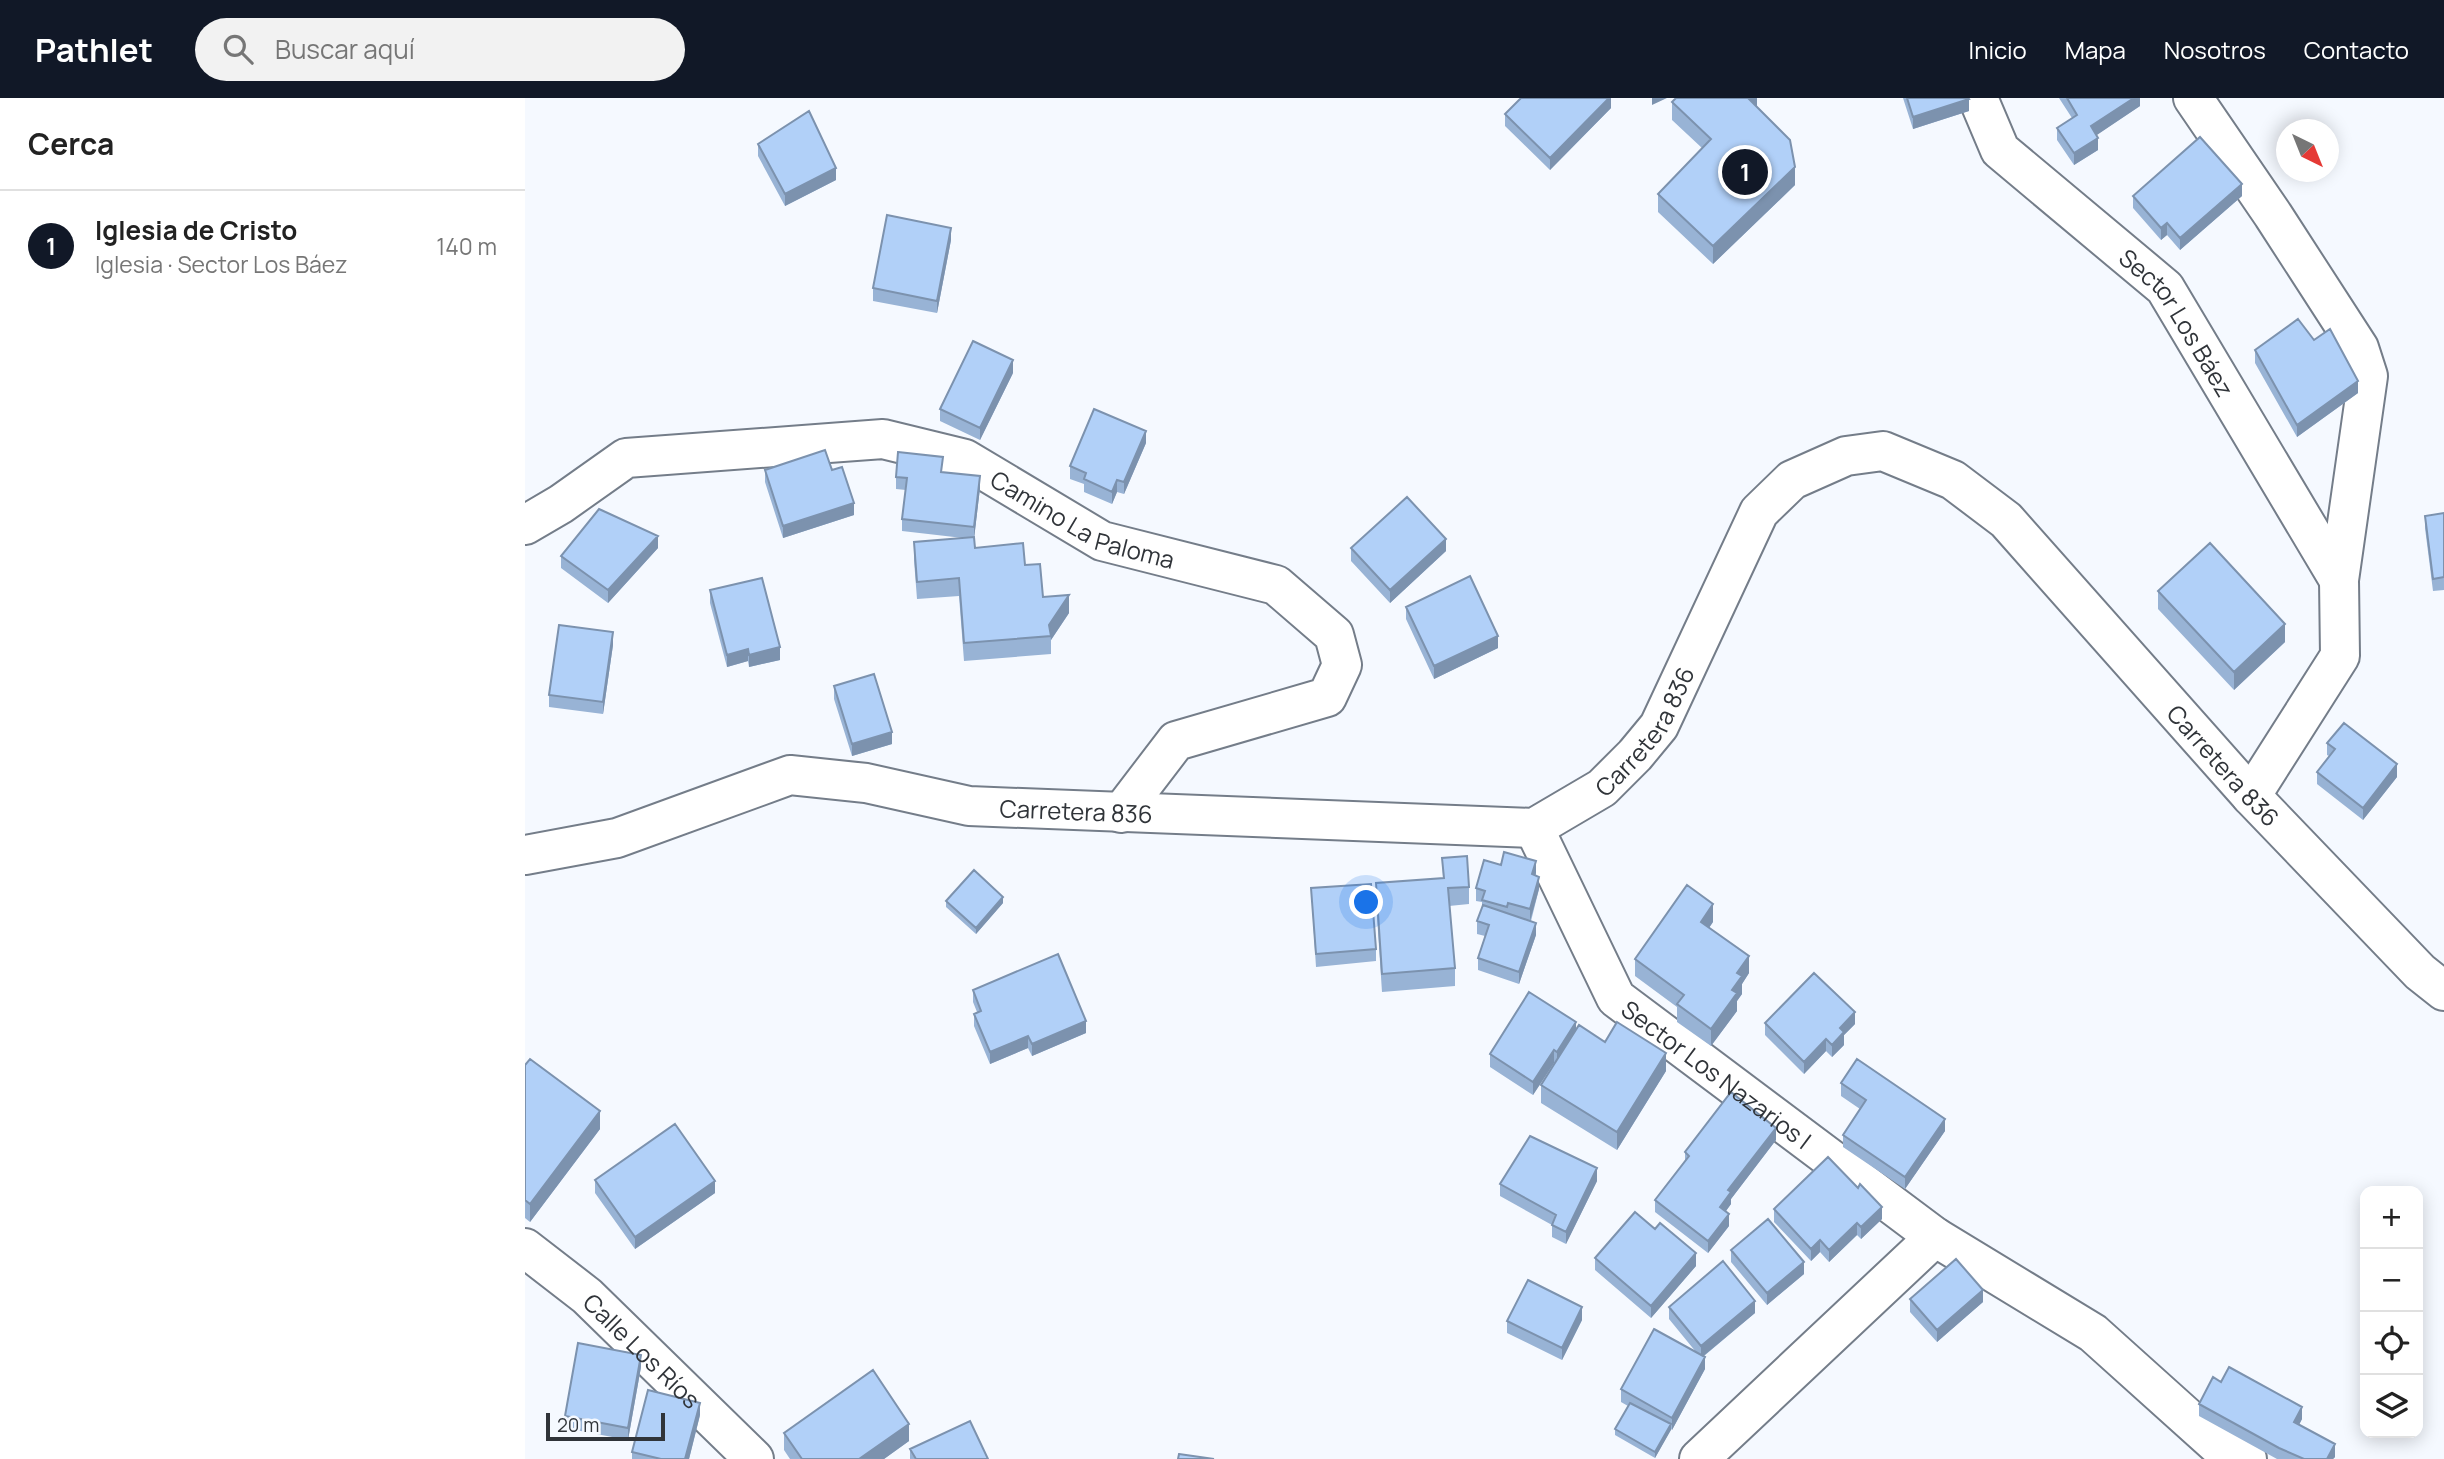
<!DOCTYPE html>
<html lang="es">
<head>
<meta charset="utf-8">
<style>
  :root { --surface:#fff; --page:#f2f2f2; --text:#222; --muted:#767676; --line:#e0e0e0; --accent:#111827 }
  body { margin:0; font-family:Manrope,sans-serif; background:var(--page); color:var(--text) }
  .controls { position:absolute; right:21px; bottom:21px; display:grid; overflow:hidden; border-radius:14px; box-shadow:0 4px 18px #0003 }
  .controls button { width:63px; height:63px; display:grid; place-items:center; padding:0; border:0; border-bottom:2px solid var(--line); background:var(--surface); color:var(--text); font:35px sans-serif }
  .compass { position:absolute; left:1751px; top:21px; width:63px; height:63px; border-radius:50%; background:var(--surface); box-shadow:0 4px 18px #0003; rotate:137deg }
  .scale { position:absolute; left:21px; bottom:18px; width:119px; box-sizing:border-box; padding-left:7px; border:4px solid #303439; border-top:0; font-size:19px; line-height:24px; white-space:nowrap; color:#303439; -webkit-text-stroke:5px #f5f9ff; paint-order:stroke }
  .you { position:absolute; left:842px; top:805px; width:24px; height:24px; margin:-18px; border:5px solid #fff; border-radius:50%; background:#1a73e8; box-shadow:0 0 0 10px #1a73e833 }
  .badge { display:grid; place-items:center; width:46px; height:46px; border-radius:50%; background:var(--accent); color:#fff; font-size:23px; font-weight:700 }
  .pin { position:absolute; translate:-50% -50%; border:4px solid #fff; box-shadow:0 2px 7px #0006 }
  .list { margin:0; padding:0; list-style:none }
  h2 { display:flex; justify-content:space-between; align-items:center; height:91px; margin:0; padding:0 28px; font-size:30px }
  h2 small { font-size:23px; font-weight:400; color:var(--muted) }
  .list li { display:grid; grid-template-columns:46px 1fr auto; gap:21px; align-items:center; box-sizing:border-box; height:112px; padding:0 28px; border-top:2px solid var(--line) }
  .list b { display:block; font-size:26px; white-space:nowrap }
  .list p { margin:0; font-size:23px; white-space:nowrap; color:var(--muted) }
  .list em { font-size:23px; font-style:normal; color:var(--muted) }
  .icon { flex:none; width:38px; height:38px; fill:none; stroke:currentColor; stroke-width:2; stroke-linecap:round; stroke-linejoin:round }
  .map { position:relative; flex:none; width:1919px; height:1361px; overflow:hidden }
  header { display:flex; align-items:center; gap:42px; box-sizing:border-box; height:98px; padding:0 35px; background:var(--accent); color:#fff }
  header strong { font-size:33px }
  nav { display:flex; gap:38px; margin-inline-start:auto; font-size:24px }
  .search { width:490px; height:63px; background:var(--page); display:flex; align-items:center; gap:18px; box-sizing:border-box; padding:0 24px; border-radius:38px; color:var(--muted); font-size:26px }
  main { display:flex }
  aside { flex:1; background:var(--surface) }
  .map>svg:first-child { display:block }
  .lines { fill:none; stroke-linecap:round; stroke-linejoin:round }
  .minor-casing { stroke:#747d89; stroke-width:42 }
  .minor { stroke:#fff; stroke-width:38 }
  .wall { fill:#98b3d5 }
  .shaded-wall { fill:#7c92ae }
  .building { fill:#b1d0f8; stroke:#7c92ae; stroke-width:2 }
  .labels { text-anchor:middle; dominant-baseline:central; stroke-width:5; stroke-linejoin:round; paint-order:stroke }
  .street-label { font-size:24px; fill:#303439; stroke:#f5f9ff }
</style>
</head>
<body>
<header>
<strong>Pathlet</strong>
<div class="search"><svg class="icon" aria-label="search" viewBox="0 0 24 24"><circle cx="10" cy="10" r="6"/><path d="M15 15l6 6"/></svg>Buscar aquí</div>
<nav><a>Inicio</a><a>Mapa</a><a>Nosotros</a><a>Contacto</a></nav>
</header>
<main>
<aside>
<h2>Cerca<small></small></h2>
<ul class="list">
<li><span class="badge">1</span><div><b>Iglesia de Cristo</b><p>Iglesia · Sector Los Báez</p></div><em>140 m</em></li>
</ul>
</aside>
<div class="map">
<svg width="1919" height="1361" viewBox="0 0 1919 1361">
  <rect width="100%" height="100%" fill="#f5f9ff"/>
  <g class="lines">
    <defs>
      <g id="minor">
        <path id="s1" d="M 1453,0 L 1475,52 L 1640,190 L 1814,482"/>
        <path d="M 1668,0 L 1748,117 L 1834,250 L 1843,278 L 1814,482 L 1815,558 L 1726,698"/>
        <path id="s2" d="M 0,427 L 36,406 L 101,360 L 358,341 L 440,361 L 577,443 L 751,487 L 809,537 L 817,567 L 802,599 L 651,643 L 596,715"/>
        <path id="s3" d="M 1009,730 L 1091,900 L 1410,1139 L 1568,1235 L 1697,1351 L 1722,1361"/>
        <path id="s4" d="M 0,757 L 92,740 L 265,677 L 341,685 L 444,708 L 1009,730 L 1077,690 L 1110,657 L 1134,628 L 1234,414 L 1267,382 L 1321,358 L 1358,353 L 1428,382 L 1481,422 L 1726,698 L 1895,874 L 1919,893"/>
        <path id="s5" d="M 0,1150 L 62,1198 L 229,1361"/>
        <path d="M 1174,1361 L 1410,1139"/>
      </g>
    </defs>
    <use href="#minor" class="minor-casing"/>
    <use href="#minor" class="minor"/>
  </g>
  <path class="wall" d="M 1086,0 L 1086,10 L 1025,72 L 980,28 L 980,16 Z
    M 1232,0 L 1231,9 L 1270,87 L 1188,166 L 1133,114 L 1133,96 L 1177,50 L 1147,22 L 1147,4 Z
    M 1378,0 L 1443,0 L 1444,13 L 1388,31 Z
    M 1534,0 L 1615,0 L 1615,8 L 1571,37 L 1573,52 L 1549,67 L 1532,42 L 1532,30 L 1547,20 Z
    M 233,46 L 311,82 L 260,108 L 233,58 Z
    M 1608,98 L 1717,98 L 1655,152 L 1642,137 L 1636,142 L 1608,110 Z
    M 426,142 L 412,215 L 348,203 L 348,190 Z
    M 1789,242 L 1833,295 L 1772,339 L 1730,265 L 1730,252 Z
    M 488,275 L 455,342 L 415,323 L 415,311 Z
    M 621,345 L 599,396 L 592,394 L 587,406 L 559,394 L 559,386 L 545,381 L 545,368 Z
    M 240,372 L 307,372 L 329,417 L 258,440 L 240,384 Z
    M 418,374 L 455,390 L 449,441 L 450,450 L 500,467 L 518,499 L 544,515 L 526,542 L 526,556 L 439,563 L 434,498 L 392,501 L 389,462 L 389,444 L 438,440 L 377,433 L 377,421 L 381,392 L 371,391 L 371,379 Z
    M 1919,415 L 1919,492 L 1908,493 L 1900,430 L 1900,418 Z
    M 133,450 L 83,505 L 36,470 L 36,458 Z
    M 826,450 L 921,453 L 865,505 L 826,463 Z
    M 185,492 L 255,562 L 224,569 L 223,563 L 202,569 L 185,505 Z
    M 1633,493 L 1760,544 L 1709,592 L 1633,511 Z
    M 881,509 L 973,550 L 909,581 L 881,521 Z
    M 88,547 L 78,616 L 24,609 L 24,597 Z
    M 309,588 L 367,646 L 327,658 L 309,601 Z
    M 1802,645 L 1872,679 L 1838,722 L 1792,686 L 1792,674 L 1804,658 L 1802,657 Z
    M 917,760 L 944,789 L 944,806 L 924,808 L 930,870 L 930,888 L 857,894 L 851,803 L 851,785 L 918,780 Z
    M 976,767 L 1011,775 L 1010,777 L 1014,791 L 1006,823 L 1011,837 L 994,886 L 953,872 L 953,860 L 960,838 L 952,836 L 952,823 L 957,809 L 957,804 L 951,803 L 951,790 Z
    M 786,790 L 851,851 L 851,863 L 791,869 Z
    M 421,803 L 478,805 L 451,836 L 421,809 Z
    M 1188,824 L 1184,830 L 1224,875 L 1217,886 L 1217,896 L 1212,903 L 1212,913 L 1186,948 L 1152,924 L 1152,909 L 1110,878 L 1110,861 Z
    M 448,892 L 561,935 L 507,958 L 503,950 L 465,966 L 449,928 L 449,916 L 452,914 L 448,904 Z
    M 1240,925 L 1330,926 L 1319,937 L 1319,947 L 1307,959 L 1301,953 L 1279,976 L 1240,937 Z
    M 1051,931 L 1141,973 L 1092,1052 L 1016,1005 L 1016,987 L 1030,965 L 1029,965 L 1008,997 L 965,969 L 965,956 Z
    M 0,967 L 75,1031 L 5,1124 L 0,1120 Z
    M 1316,985 L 1420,1033 L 1380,1091 L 1318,1049 L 1318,1037 L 1335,1011 L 1316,998 Z
    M 1251,1042 L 1206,1101 L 1206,1106 L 1201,1113 L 1204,1128 L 1183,1155 L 1130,1114 L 1130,1102 L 1160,1063 L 1160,1054 Z
    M 70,1082 L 190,1095 L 110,1151 L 70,1095 Z
    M 1072,1083 L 1041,1146 L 1027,1139 L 1027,1127 L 975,1098 L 975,1086 Z
    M 1249,1111 L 1357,1121 L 1336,1141 L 1332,1137 L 1304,1164 L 1295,1154 L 1286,1163 L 1249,1124 Z
    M 1130,1131 L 1171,1168 L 1126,1220 L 1070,1172 L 1070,1160 Z
    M 1206,1152 L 1279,1176 L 1242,1207 L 1206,1164 Z
    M 1385,1201 L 1458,1204 L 1412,1244 L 1385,1214 Z
    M 1144,1209 L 1230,1215 L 1179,1258 L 1180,1271 L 1147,1332 L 1146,1331 L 1130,1360 L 1090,1337 L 1090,1331 L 1103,1308 L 1096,1304 L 1096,1291 L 1171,1254 L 1144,1221 Z
    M 1057,1222 L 1037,1262 L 982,1235 L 982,1223 Z
    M 116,1269 L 103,1342 L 40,1330 L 40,1318 Z
    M 1674,1306 L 1777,1321 L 1774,1327 L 1810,1359 L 1808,1361 L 1752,1361 L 1674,1318 Z
    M 175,1317 L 164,1361 L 107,1361 L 107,1354 Z
    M 259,1335 L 384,1343 L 359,1361 L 265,1361 L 259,1352 Z
    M 385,1351 L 463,1361 L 385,1361 Z"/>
  <path class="shaded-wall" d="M 1084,0 L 1086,0 L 1086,10 L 1025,72 L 1025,60 Z
    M 1127,0 L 1142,0 L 1127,7 Z
    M 1223,0 L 1232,0 L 1232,8 L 1222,18 Z
    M 1609,0 L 1615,0 L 1615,8 L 1566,41 L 1566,28 Z
    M 1444,1 L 1444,13 L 1388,31 L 1388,19 Z
    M 1573,40 L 1573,52 L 1549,67 L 1549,55 Z
    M 1270,69 L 1270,87 L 1188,166 L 1188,148 Z
    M 311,70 L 311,82 L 260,108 L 260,96 Z
    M 1717,86 L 1717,98 L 1655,152 L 1655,140 Z
    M 1642,125 L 1642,137 L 1636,142 L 1636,130 Z
    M 426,130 L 426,142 L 412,215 L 412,203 Z
    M 488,262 L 488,275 L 455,342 L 455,330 Z
    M 1833,283 L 1833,295 L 1772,339 L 1772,327 Z
    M 621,333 L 621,345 L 599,396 L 599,384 Z
    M 455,378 L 455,390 L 449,441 L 449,429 Z
    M 592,382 L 592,394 L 587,406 L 587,394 Z
    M 329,405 L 329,417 L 258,440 L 258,428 Z
    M 133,438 L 133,450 L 83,505 L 83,492 Z
    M 921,441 L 921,453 L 865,505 L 865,492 Z
    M 544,497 L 544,515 L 526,542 L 524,527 Z
    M 1760,526 L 1760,544 L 1709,592 L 1709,574 Z
    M 88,534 L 88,547 L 78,616 L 78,604 Z
    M 973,538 L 973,550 L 909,581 L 909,568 Z
    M 255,549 L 255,562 L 224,569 L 224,557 Z
    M 223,551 L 223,563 L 202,569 L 202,557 Z
    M 367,634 L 367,646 L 327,658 L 327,646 Z
    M 1872,666 L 1872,679 L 1838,722 L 1838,710 Z
    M 1011,763 L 1011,775 L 1007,789 L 1007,776 Z
    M 1014,779 L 1014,791 L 1005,823 L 1005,811 Z
    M 478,799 L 478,805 L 451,836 L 451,830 Z
    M 1188,806 L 1188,824 L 1176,841 L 1176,824 Z
    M 1011,825 L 1011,837 L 994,886 L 994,874 Z
    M 1224,858 L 1224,875 L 1217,886 L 1217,896 L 1212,903 L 1212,913 L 1186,948 L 1186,931 L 1207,892 L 1212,875 Z
    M 1330,914 L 1330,926 L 1319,937 L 1319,947 L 1307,959 L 1307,947 L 1315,930 Z
    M 561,923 L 561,935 L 507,958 L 507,946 Z
    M 1051,924 L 1051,937 L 1032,966 L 1032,954 Z
    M 503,938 L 503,950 L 465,966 L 465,954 Z
    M 1301,941 L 1301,953 L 1279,976 L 1279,964 Z
    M 1029,952 L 1029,965 L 1008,997 L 1008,984 Z
    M 1141,955 L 1141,973 L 1092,1052 L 1092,1034 Z
    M 75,1013 L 75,1031 L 5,1124 L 5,1106 Z
    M 1420,1021 L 1420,1033 L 1380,1091 L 1380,1079 Z
    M 1251,1030 L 1251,1042 L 1206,1101 L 1206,1106 L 1195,1121 L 1195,1109 L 1203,1092 Z
    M 1072,1070 L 1072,1083 L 1041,1146 L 1041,1134 Z
    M 190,1083 L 190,1095 L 110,1151 L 110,1139 Z
    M 1357,1109 L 1357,1121 L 1336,1141 L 1336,1129 Z
    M 1204,1116 L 1204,1128 L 1183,1155 L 1183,1143 Z
    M 1332,1125 L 1332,1137 L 1304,1164 L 1304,1152 Z
    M 1295,1142 L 1295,1154 L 1286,1163 L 1286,1151 Z
    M 1171,1155 L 1171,1168 L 1126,1220 L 1126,1208 Z
    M 1279,1164 L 1279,1176 L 1242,1207 L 1242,1195 Z
    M 1458,1192 L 1458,1204 L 1412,1244 L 1412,1232 Z
    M 1230,1203 L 1230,1215 L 1176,1260 L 1176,1248 Z
    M 1057,1209 L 1057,1222 L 1037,1262 L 1037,1250 Z
    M 116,1257 L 116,1269 L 103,1342 L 103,1330 Z
    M 1180,1259 L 1180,1271 L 1147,1332 L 1147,1320 Z
    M 175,1305 L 175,1317 L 164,1361 L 160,1361 Z
    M 1777,1309 L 1777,1321 L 1769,1336 L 1769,1324 Z
    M 384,1326 L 384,1343 L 359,1361 L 334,1361 Z
    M 1146,1326 L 1146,1332 L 1130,1360 L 1130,1354 Z
    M 1810,1346 L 1810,1359 L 1808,1361 L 1802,1361 Z"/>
  <path class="building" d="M 996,0 L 1084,0 L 1025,60 L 980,16 Z
    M 1151,0 L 1223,0 L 1265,42 L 1270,69 L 1188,148 L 1133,96 L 1186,41 L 1147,4 Z
    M 1382,0 L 1443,0 L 1444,1 L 1388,19 Z
    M 1542,0 L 1609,0 L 1566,28 L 1573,40 L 1549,55 L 1532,30 L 1552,17 Z
    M 284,13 L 311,70 L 260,96 L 233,46 Z
    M 1675,39 L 1717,86 L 1655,140 L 1642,125 L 1636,130 L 1608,98 Z
    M 362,117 L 426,130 L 412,203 L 348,190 Z
    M 1773,221 L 1789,242 L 1805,231 L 1833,283 L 1772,327 L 1730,252 Z
    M 448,243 L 488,262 L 455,330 L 415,311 Z
    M 569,311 L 621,333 L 599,384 L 592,382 L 587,394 L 559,381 L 561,375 L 545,368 Z
    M 300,352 L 307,372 L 317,369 L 329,405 L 258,428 L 240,372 Z
    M 373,354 L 418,359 L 416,374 L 455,378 L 449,429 L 377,421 L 382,380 L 371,379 Z
    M 882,399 L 921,441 L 865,492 L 826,450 Z
    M 74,411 L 133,438 L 83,492 L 36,458 Z
    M 1919,415 L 1919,479 L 1908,481 L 1900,418 Z
    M 449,439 L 450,450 L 498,445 L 500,467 L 515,466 L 518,499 L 544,497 L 524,527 L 526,538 L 439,545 L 434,480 L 392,484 L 389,444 Z
    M 1685,445 L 1760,526 L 1709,574 L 1633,493 Z
    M 945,478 L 973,538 L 909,568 L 881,509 Z
    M 237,480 L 255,549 L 224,557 L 223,551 L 202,557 L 185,492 Z
    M 34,527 L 88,534 L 78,604 L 24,597 Z
    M 349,576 L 367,634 L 327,646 L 309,588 Z
    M 1819,625 L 1872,666 L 1838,710 L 1792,674 L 1810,651 L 1802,645 Z
    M 979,754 L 1011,763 L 1007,776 L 1014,779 L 1005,811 L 983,805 L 982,809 L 957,802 L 960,793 L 951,790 L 959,762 L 976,767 Z
    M 942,758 L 944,789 L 923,790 L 930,870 L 857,876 L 851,785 L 919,780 L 917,760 Z
    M 449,772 L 478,799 L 451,830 L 421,803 Z
    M 846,786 L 851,851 L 791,856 L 786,790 Z
    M 1162,787 L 1188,806 L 1176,824 L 1224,858 L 1212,875 L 1217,878 L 1207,892 L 1212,895 L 1186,931 L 1152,906 L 1159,897 L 1110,861 Z
    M 958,807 L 1011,825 L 994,874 L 953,860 L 964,827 L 952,823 Z
    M 533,856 L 561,923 L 507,946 L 503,938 L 465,954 L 449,916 L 456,913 L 448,892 Z
    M 1289,875 L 1330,914 L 1315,930 L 1319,934 L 1307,947 L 1301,941 L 1279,964 L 1240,925 Z
    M 1004,894 L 1051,924 L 1032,954 L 1029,952 L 1008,984 L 965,956 Z
    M 1092,924 L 1141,955 L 1092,1034 L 1016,987 L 1054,927 L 1080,944 Z
    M 5,961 L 75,1013 L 5,1106 L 0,1102 L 0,967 Z
    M 1332,961 L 1420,1021 L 1380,1079 L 1318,1037 L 1341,1002 L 1316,985 Z
    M 1206,994 L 1251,1030 L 1203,1092 L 1206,1094 L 1195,1109 L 1204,1116 L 1183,1143 L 1130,1102 L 1164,1058 L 1160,1054 Z
    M 150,1026 L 190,1083 L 110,1139 L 70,1082 Z
    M 1005,1038 L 1072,1070 L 1041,1134 L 1027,1127 L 1031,1117 L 975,1086 Z
    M 1303,1059 L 1333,1090 L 1335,1086 L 1357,1109 L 1336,1129 L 1332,1125 L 1304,1152 L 1295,1142 L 1286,1151 L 1249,1111 Z
    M 1110,1114 L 1130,1131 L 1135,1125 L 1171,1155 L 1126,1208 L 1070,1160 Z
    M 1243,1121 L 1279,1164 L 1242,1195 L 1206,1152 Z
    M 1431,1161 L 1458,1192 L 1412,1232 L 1385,1201 Z
    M 1198,1163 L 1230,1203 L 1176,1248 L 1144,1209 Z
    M 1003,1182 L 1057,1209 L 1037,1250 L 982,1223 Z
    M 1129,1231 L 1180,1259 L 1147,1320 L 1096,1291 Z
    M 53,1245 L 116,1257 L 103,1330 L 40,1318 Z
    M 1704,1269 L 1777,1309 L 1769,1324 L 1810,1346 L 1802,1361 L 1779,1361 L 1754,1350 L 1674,1306 L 1688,1279 L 1696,1284 Z
    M 348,1272 L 384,1326 L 334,1361 L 277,1361 L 259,1335 Z
    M 123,1292 L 175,1305 L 160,1361 L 136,1361 L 107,1354 Z
    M 1105,1305 L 1146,1326 L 1130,1354 L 1090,1331 Z
    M 445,1323 L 463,1361 L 391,1361 L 385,1351 Z
    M 654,1356 L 689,1361 L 653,1361 Z"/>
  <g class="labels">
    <g class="street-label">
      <text stroke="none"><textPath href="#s1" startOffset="306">Sector Los Báez</textPath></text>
      <text stroke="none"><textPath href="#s2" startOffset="597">Camino La Paloma</textPath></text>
      <text stroke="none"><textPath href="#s4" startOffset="1176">Carretera 836</textPath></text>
      <text stroke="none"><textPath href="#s4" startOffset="2037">Carretera 836</textPath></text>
      <text stroke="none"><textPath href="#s4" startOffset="567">Carretera 836</textPath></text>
      <text stroke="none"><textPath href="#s3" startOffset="315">Sector Los Nazarios I</textPath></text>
      <text stroke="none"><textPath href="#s5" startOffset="156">Calle Los Ríos</textPath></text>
    </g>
  </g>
</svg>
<div class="controls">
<button>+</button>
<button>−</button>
<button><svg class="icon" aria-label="locate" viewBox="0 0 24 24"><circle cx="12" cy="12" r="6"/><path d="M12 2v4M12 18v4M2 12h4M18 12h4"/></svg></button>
<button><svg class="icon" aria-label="layers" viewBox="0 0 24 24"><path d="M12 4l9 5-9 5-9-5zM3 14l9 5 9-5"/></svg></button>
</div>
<svg class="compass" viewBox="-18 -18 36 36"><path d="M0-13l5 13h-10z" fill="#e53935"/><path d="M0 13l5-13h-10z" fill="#767676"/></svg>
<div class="scale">20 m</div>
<div class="you"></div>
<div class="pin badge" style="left:1220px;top:74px">1</div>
</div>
</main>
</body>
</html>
